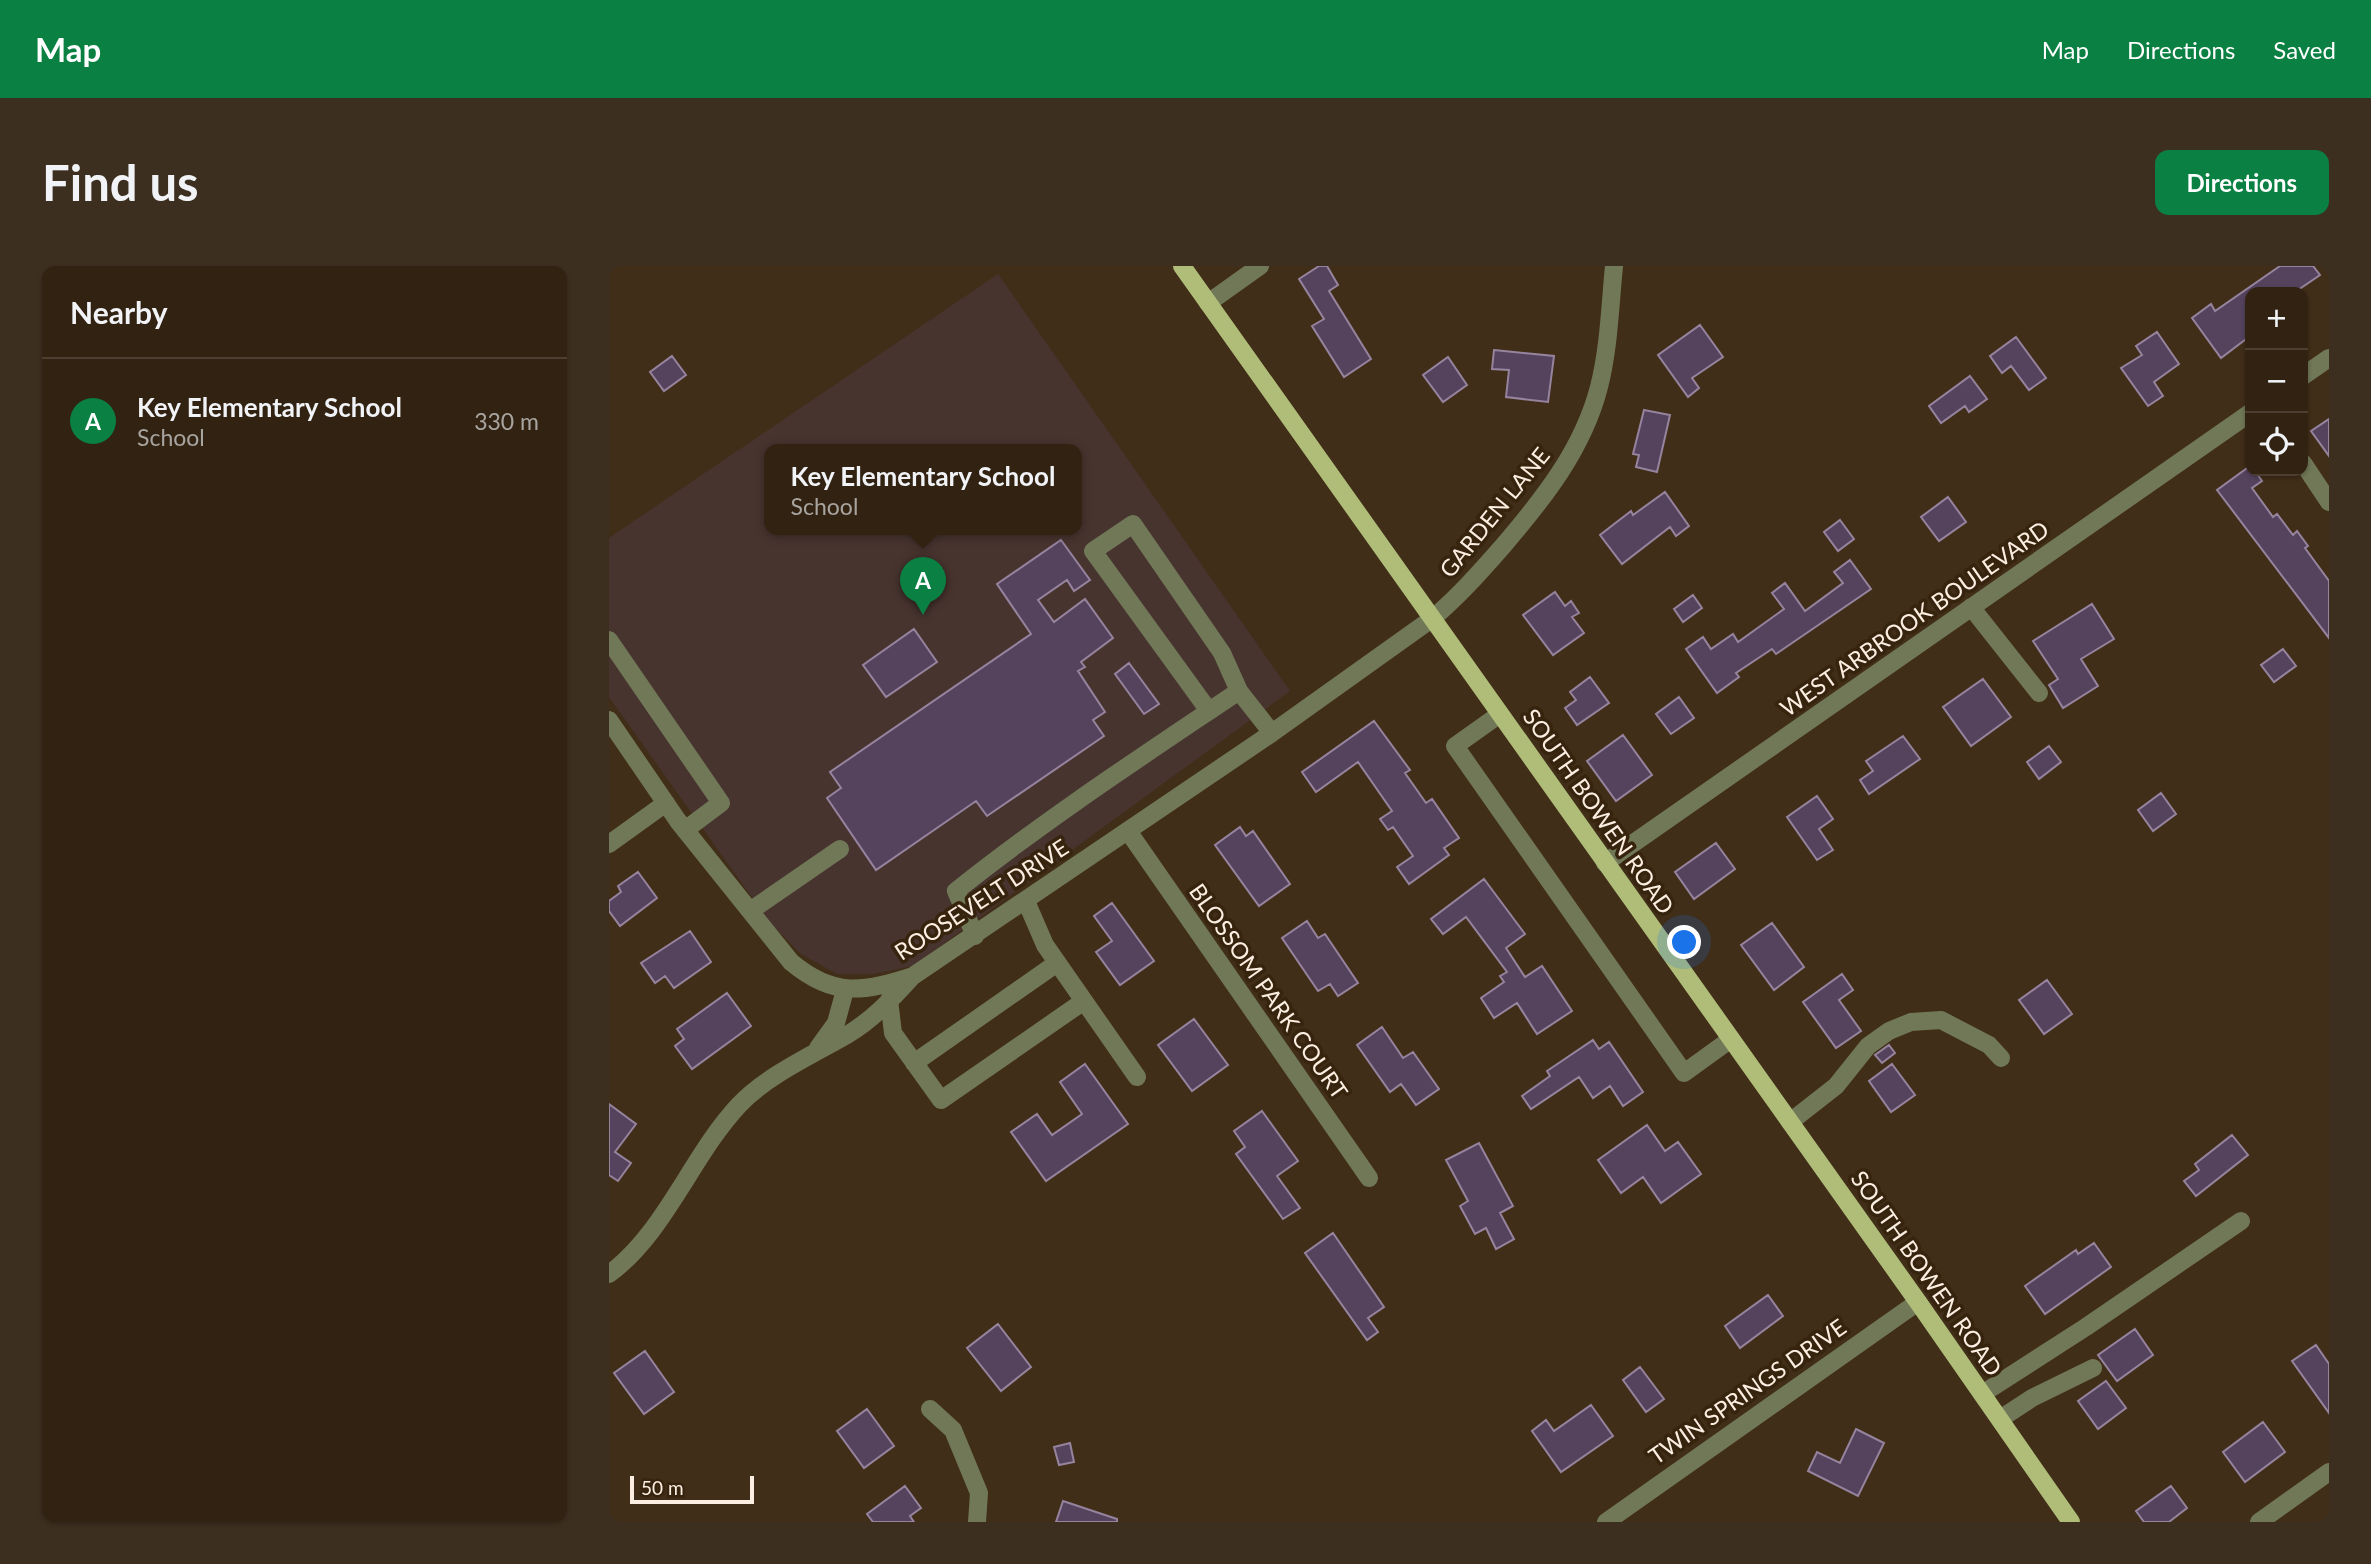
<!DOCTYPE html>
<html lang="en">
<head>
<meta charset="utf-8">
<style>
  :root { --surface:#312212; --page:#3d2f20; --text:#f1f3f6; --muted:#a8a49f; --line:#4c3f32; --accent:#0b8043 }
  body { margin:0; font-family:Lato,sans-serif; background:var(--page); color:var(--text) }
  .controls { position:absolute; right:21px; top:21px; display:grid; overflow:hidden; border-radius:14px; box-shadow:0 2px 5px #0004 }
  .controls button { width:63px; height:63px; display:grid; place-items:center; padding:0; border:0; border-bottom:2px solid var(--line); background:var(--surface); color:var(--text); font:35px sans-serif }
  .scale { position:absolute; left:21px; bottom:18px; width:124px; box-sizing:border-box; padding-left:7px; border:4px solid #fcefe2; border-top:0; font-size:19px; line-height:24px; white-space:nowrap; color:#fcefe2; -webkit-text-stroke:5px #37240e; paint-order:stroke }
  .you { position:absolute; left:1076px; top:677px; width:24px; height:24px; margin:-18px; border:5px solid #fff; border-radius:50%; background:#1a73e8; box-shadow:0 0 0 10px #1a73e833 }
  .badge { display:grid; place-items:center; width:46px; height:46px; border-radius:50%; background:var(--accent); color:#fff; font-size:23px; font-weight:700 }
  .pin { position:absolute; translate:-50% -58px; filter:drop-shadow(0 2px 4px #0008) }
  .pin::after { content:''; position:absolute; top:37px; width:24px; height:21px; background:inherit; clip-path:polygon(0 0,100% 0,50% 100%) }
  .popup { position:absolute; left:155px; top:178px; width:318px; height:91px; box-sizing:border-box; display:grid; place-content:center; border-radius:14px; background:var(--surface); filter:drop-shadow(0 2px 5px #0005); font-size:23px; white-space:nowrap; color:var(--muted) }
  .popup b { font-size:26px; color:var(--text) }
  .popup::after { content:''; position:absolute; left:50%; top:100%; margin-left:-14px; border:14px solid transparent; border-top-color:var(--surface) }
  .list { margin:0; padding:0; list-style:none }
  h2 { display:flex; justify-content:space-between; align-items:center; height:91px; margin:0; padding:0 28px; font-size:30px }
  h2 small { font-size:23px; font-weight:400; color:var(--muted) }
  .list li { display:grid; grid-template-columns:46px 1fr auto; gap:21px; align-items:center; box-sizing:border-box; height:126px; padding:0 28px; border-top:2px solid var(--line) }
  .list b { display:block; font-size:26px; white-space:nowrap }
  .list p { margin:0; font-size:23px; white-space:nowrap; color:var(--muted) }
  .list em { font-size:23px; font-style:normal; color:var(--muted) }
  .icon { flex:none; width:38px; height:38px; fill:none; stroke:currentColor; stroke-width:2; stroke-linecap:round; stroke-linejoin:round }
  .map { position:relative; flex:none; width:1720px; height:1256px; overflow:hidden; border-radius:14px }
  header { display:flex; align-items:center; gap:42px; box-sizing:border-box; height:98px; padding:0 35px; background:var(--accent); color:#fff }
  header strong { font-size:33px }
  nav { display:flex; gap:38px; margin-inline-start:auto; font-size:24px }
  .intro { display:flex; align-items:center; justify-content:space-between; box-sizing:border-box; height:168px; padding:0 42px }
  h1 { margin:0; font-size:49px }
  .button { padding:18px 32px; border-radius:14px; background:var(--accent); color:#fff; font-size:24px; font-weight:700 }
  main { display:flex; gap:42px; padding:0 42px }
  aside { flex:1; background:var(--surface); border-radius:14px; box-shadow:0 2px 5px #0004 }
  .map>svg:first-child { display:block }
  .education { fill:#48342f; fill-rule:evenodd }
  .building { fill:#55435d; stroke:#96839e; stroke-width:2 }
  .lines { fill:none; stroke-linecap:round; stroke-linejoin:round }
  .minor { stroke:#717858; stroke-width:18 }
  .major { stroke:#afbd79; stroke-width:18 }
  .labels { text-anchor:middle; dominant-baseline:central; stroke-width:7; stroke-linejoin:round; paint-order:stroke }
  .street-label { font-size:23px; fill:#fcefe2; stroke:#37240e }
</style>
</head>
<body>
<header>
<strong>Map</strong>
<nav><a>Map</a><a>Directions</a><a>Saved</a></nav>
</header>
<div class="intro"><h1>Find us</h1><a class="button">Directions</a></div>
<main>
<aside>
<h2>Nearby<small></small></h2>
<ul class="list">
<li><span class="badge">A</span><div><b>Key Elementary School</b><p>School</p></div><em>330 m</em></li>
</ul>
</aside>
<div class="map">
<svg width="1720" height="1256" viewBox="0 0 1720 1256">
  <rect width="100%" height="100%" fill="#412e18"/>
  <path class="education" d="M 389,8 L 681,425 L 304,700 L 264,708 L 228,708 L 192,688 L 162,658 L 0,431 L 0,272 ZM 160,183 L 468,183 L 468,263 L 160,263 Z"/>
  <path class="building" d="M 710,0 L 718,0 L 729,19 L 720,25 L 762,93 L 735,111 L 703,60 L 715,53 L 690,13 Z
    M 1671,0 L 1704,0 L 1711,9 L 1686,26 L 1641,26 L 1641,70 L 1612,92 L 1583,52 L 1602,38 L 1606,45 Z
    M 1091,59 L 1114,91 L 1083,112 L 1090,122 L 1079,131 L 1049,89 Z
    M 1548,66 L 1570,98 L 1545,116 L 1554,130 L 1539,140 L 1512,102 L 1533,89 L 1527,80 Z
    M 1407,71 L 1437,112 L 1420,124 L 1402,100 L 1393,107 L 1381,90 Z
    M 885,84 L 945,90 L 939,136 L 897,131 L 900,104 L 883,103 Z
    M 63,90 L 77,109 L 55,125 L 41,106 Z
    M 839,91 L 858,119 L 834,136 L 814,109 Z
    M 1361,110 L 1378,133 L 1360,146 L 1356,140 L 1332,157 L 1320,140 Z
    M 1035,144 L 1061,149 L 1048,206 L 1027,201 L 1030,189 L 1024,188 Z
    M 1720,153 L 1720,190 L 1702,165 Z
    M 1641,200 L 1641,205 L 1646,205 L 1653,215 L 1643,222 L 1664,251 L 1668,248 L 1684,269 L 1688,265 L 1699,280 L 1696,282 L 1720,315 L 1720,372 L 1608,224 Z
    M 1056,226 L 1080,260 L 1067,270 L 1061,261 L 1013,298 L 991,269 L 1022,245 L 1024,249 Z
    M 1339,231 L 1357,256 L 1330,275 L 1312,251 Z
    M 1231,254 L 1245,273 L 1229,285 L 1215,266 Z
    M 452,274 L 481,314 L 465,325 L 458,314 L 429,334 L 445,356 L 476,333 L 504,372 L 472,396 L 476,401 L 469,405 L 496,446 L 484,454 L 495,470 L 378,550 L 367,535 L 267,604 L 218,532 L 232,522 L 221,506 L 422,368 L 388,318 Z
    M 1241,294 L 1262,323 L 1167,388 L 1163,383 L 1127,407 L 1130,411 L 1108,427 L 1077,383 L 1094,371 L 1102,383 L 1124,368 L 1129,376 L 1175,343 L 1163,327 L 1176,317 L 1196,345 L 1234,317 L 1225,306 Z
    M 946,326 L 956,340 L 962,335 L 970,347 L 963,351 L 975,367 L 944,389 L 914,349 Z
    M 1084,329 L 1093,342 L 1074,356 L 1065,343 Z
    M 1483,338 L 1505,373 L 1472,393 L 1489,420 L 1454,442 L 1440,419 L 1449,413 L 1424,375 Z
    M 305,363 L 328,396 L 277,431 L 254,399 Z
    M 1674,383 L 1687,400 L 1665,416 L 1652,399 Z
    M 520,397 L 550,438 L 535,448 L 506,408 Z
    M 981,411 L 1000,437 L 968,459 L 956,442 L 967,434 L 961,426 Z
    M 1374,413 L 1402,451 L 1362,480 L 1334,441 Z
    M 1070,431 L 1085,452 L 1062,468 L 1047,448 Z
    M 765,455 L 801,504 L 796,507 L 817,537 L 823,533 L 850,572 L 835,582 L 840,589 L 800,618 L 788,601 L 804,590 L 784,561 L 779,564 L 771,553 L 783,545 L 749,496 L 707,526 L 693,506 Z
    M 1014,469 L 1043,509 L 1007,535 L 978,495 Z
    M 1294,470 L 1311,493 L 1260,528 L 1251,514 L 1264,505 L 1257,495 Z
    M 1440,480 L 1452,496 L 1430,513 L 1418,496 Z
    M 1552,527 L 1567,548 L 1544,565 L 1529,544 Z
    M 1208,530 L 1224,553 L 1210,563 L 1224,584 L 1208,594 L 1178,551 Z
    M 631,561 L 637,570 L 644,565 L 681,618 L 650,640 L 606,579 Z
    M 1107,577 L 1126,603 L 1085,633 L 1066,606 Z
    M 29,606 L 48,632 L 11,660 L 0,645 L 0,635 L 12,626 L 9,620 Z
    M 875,613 L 916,668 L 897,682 L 916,711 L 933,700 L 963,745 L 928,768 L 908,737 L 885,752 L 872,732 L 895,716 L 891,710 L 898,706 L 857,651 L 834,668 L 822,653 Z
    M 503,637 L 545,695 L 511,719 L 487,686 L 503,675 L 485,650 Z
    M 698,655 L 709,672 L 716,668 L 749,717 L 729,730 L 721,718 L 709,725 L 673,672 Z
    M 1163,657 L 1195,701 L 1165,724 L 1132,679 Z
    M 81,665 L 102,696 L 65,722 L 56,710 L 46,717 L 32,697 Z
    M 1233,708 L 1244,724 L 1230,734 L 1252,765 L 1227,782 L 1194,736 Z
    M 1438,714 L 1463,748 L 1435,768 L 1410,734 Z
    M 118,727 L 142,760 L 83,803 L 66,780 L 75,773 L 68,763 Z
    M 585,753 L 619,799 L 583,825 L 549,779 Z
    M 773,761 L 794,792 L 804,786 L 830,823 L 807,839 L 792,818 L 781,826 L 748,779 Z
    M 984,774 L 990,783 L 1000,776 L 1034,826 L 1014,840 L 1001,820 L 984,832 L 970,811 L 922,843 L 913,830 L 941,810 L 938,805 Z
    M 1280,779 L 1286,787 L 1273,797 L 1266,789 Z
    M 476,798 L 519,858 L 437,915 L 402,866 L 428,848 L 443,869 L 473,848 L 451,816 Z
    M 1283,798 L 1306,829 L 1282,846 L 1260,815 Z
    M 0,838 L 27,858 L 6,886 L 22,897 L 9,915 L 0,909 Z
    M 653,845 L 689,895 L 668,910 L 691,942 L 674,953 L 627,888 L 636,881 L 625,865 Z
    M 1038,859 L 1056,885 L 1069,876 L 1092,908 L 1052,937 L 1034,911 L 1012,927 L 989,894 Z
    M 1623,869 L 1639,889 L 1587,930 L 1575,915 L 1590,904 L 1586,898 Z
    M 870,877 L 904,940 L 891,947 L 905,973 L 887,983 L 877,962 L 866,968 L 851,940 L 859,935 L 837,894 Z
    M 724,967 L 775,1041 L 759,1052 L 769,1066 L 758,1074 L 696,987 Z
    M 1485,977 L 1502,1001 L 1436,1048 L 1416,1020 L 1467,984 L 1469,988 Z
    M 1159,1029 L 1174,1050 L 1131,1082 L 1116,1060 Z
    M 389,1058 L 422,1101 L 392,1125 L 358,1082 Z
    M 1526,1063 L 1544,1089 L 1508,1115 L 1489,1089 Z
    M 1707,1079 L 1720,1098 L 1720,1147 L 1683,1095 Z
    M 36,1085 L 65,1126 L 35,1148 L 5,1107 Z
    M 1031,1101 L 1055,1133 L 1037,1146 L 1014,1114 Z
    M 1497,1115 L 1517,1142 L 1489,1163 L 1469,1135 Z
    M 982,1139 L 1004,1170 L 952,1206 L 923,1165 L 937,1154 L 945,1165 Z
    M 258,1143 L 285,1180 L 255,1202 L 228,1165 Z
    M 1654,1156 L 1676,1186 L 1636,1216 L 1614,1186 Z
    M 1247,1163 L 1275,1177 L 1249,1230 L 1199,1205 L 1208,1186 L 1231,1197 Z
    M 461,1177 L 465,1196 L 450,1199 L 445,1181 Z
    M 296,1220 L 312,1242 L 301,1250 L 305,1256 L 264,1256 L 258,1248 Z
    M 1562,1220 L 1578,1242 L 1560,1256 L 1535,1256 L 1527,1245 Z
    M 454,1235 L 508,1253 L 508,1256 L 447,1256 Z"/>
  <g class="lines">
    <path class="minor" d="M 599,37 L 651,0
      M 1694,110 L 1720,92
      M 1694,197 L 1720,236
      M 1362,341 L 1430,427
      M 0,374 L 112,537 L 76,564
      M 600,445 L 484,285 L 524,258 L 613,387 L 630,425
      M 891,448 L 846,480 L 1075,807 L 1122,773
      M 0,454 L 69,555 L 182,696 C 225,732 254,726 304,710 L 663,467 L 824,352 C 850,330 872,305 894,280 C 935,232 974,183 990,121 C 1000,82 1001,40 1005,0
      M 519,565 L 760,912
      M 0,578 L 57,537
      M 996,597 L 1641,147
      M 417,635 L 436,679 L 528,811
      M 141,645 L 231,583
      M 366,670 L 347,625 C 437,553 535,489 630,425 L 663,467
      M 280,734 L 284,767 L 332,834 L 475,735
      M 209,782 L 227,757 L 236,724
      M 305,797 L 448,697
      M 1181,856 L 1227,820 L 1259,780 L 1280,765 L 1302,756 L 1332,754 L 1380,779 L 1392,792
      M 0,1008 C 56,967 83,889 130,839 C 157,810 205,788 238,769 C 263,754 283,733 302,712
      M 1373,1128 L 1477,1061 L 1632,955
      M 321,1143 L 344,1164 L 370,1227 L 368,1256
      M 1391,1153 L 1423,1132 L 1484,1102
      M 997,1256 L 1309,1036
      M 1650,1256 L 1720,1206"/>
    <path class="major" d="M 573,0 L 1309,1036 L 1462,1256"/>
  </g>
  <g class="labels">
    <g class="street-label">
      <text transform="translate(885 246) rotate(-51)">GARDEN LANE</text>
      <text transform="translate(1305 352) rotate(-35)">WEST ARBROOK BOULEVARD</text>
      <text transform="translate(990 545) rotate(55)">SOUTH BOWEN ROAD</text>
      <text transform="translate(372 633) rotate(-33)">ROOSEVELT DRIVE</text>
      <text transform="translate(660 725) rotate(55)">BLOSSOM PARK COURT</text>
      <text transform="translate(1318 1007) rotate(55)">SOUTH BOWEN ROAD</text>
      <text transform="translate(1138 1125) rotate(-35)">TWIN SPRINGS DRIVE</text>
    </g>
  </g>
</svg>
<div class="controls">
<button>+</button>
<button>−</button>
<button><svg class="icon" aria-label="locate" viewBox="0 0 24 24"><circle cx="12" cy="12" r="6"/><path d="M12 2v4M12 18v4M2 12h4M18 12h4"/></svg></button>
</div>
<div class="scale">50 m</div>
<div class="you"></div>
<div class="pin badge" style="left:314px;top:349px">A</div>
<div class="popup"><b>Key Elementary School</b>School</div>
</div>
</main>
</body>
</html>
